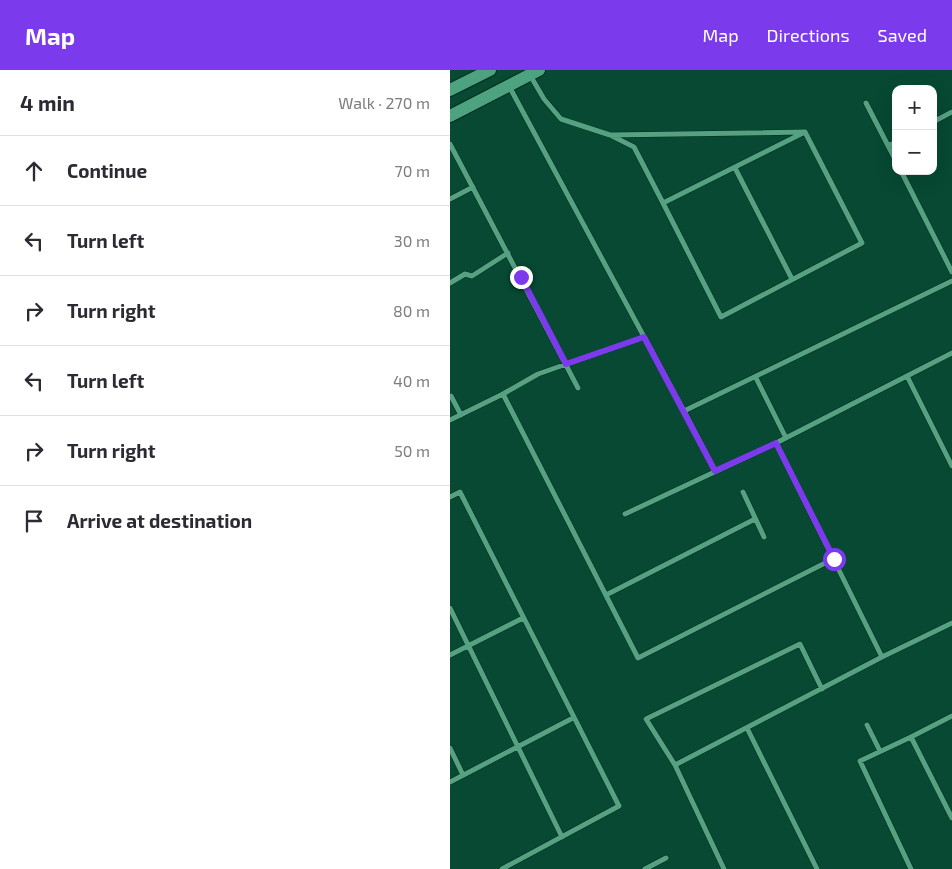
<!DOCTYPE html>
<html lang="en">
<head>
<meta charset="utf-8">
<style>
  :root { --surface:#fff; --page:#f7f7f7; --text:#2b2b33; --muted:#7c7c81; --line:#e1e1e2; --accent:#7c3aed }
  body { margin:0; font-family:"Exo 2",sans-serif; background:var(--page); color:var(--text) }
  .controls { position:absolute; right:15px; top:15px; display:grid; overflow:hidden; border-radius:10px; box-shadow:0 5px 20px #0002 }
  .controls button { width:45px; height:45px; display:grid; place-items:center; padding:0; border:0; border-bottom:1px solid var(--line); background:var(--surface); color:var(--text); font:25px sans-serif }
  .stop { position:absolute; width:15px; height:15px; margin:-11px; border:4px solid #7c3aed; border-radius:50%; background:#fff }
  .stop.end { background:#7c3aed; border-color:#fff; box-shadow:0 1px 5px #0008 }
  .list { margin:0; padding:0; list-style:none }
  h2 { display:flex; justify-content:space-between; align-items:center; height:65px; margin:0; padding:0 20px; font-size:21px }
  h2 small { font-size:16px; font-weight:400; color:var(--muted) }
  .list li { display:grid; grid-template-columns:32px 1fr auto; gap:15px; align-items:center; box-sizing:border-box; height:70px; padding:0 20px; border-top:1px solid var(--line) }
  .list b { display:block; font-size:19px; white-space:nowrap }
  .list em { font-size:16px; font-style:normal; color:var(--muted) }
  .icon { flex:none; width:28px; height:28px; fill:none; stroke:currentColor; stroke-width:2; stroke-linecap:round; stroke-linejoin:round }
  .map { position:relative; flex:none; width:502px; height:799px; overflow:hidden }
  header { display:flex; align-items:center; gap:30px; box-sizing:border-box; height:70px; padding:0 25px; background:var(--accent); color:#fff }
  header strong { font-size:24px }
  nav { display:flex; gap:28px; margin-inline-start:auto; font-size:18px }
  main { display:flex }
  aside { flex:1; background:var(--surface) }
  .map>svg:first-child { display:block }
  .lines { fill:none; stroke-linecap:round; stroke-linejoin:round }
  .minor-casing { stroke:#012d1d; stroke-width:6 }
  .primary-casing { stroke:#012d1d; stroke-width:14 }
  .minor { stroke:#55a181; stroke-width:5 }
  .primary { stroke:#4da380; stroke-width:12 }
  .route { stroke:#7c3aed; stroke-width:6 }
</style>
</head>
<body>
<header>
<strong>Map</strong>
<nav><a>Map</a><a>Directions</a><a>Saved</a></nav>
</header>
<main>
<aside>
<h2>4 min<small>Walk · 270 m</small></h2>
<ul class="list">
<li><svg class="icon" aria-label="ahead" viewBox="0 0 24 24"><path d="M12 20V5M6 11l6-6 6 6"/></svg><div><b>Continue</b></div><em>70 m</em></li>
<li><svg class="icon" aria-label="left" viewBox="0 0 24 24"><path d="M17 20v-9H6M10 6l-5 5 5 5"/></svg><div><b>Turn left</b></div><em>30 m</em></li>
<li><svg class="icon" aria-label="right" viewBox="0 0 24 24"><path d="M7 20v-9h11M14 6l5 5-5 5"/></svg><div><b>Turn right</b></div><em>80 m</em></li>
<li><svg class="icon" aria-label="left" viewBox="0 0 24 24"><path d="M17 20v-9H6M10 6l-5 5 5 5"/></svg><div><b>Turn left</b></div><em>40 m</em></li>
<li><svg class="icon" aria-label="right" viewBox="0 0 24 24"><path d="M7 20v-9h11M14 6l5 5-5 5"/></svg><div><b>Turn right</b></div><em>50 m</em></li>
<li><svg class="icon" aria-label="arrive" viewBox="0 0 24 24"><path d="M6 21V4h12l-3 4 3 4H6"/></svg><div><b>Arrive at destination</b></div></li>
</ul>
</aside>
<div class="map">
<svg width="502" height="799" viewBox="0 0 502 799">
  <rect width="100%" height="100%" fill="#074933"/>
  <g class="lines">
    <defs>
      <path id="minor" d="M 80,5 L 94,29 L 111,49 L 160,65 L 355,62 L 412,173 L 271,247 L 213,133 L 355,62
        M 59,16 L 234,341 L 502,211
        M 416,33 L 446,91
        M 483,52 L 502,42
        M 162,66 L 184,77 L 213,133
        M 0,74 L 128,318
        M 438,76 L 446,72
        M 285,98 L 342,209
        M 451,101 L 502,202
        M 0,129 L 23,117
        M 0,213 L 15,204 L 22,206 L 58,183
        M 194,267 L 88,304 L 53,324 L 188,588 L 383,489
        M 502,283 L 457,306 L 502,396
        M 306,308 L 336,368
        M 1,326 L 11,345
        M 234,341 L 265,401
        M 0,350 L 53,324
        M 293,422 L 314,467
        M 0,427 L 10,422 L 169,736 L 52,799
        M 175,444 L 326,373 L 457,306
        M 156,525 L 305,449
        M 0,538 L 112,767
        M 0,585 L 73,548
        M 432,587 L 502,553
        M 502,646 L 461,667 L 502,748
        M 417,655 L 430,681
        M 297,658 L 367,799
        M 461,667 L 410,691 L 461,799
        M 0,678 L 13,705
        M 225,695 L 196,649 L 350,574 L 372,619
        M 0,712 L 123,648
        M 195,799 L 216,788
        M 274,799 L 225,695 L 432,587 L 326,373"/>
      <path id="primary" d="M 0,20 L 40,0
        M 0,46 L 89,0"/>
    </defs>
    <use href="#minor" class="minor-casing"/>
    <use href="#primary" class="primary-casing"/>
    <use href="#minor" class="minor"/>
    <use href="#primary" class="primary"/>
  </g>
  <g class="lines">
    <path class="route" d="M 71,207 L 116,294 L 194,267 L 265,401 L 326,373 L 384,489"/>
  </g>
</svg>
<div class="controls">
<button>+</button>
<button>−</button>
</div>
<div class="stop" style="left:384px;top:489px"></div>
<div class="stop end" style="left:71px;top:207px"></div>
</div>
</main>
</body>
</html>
